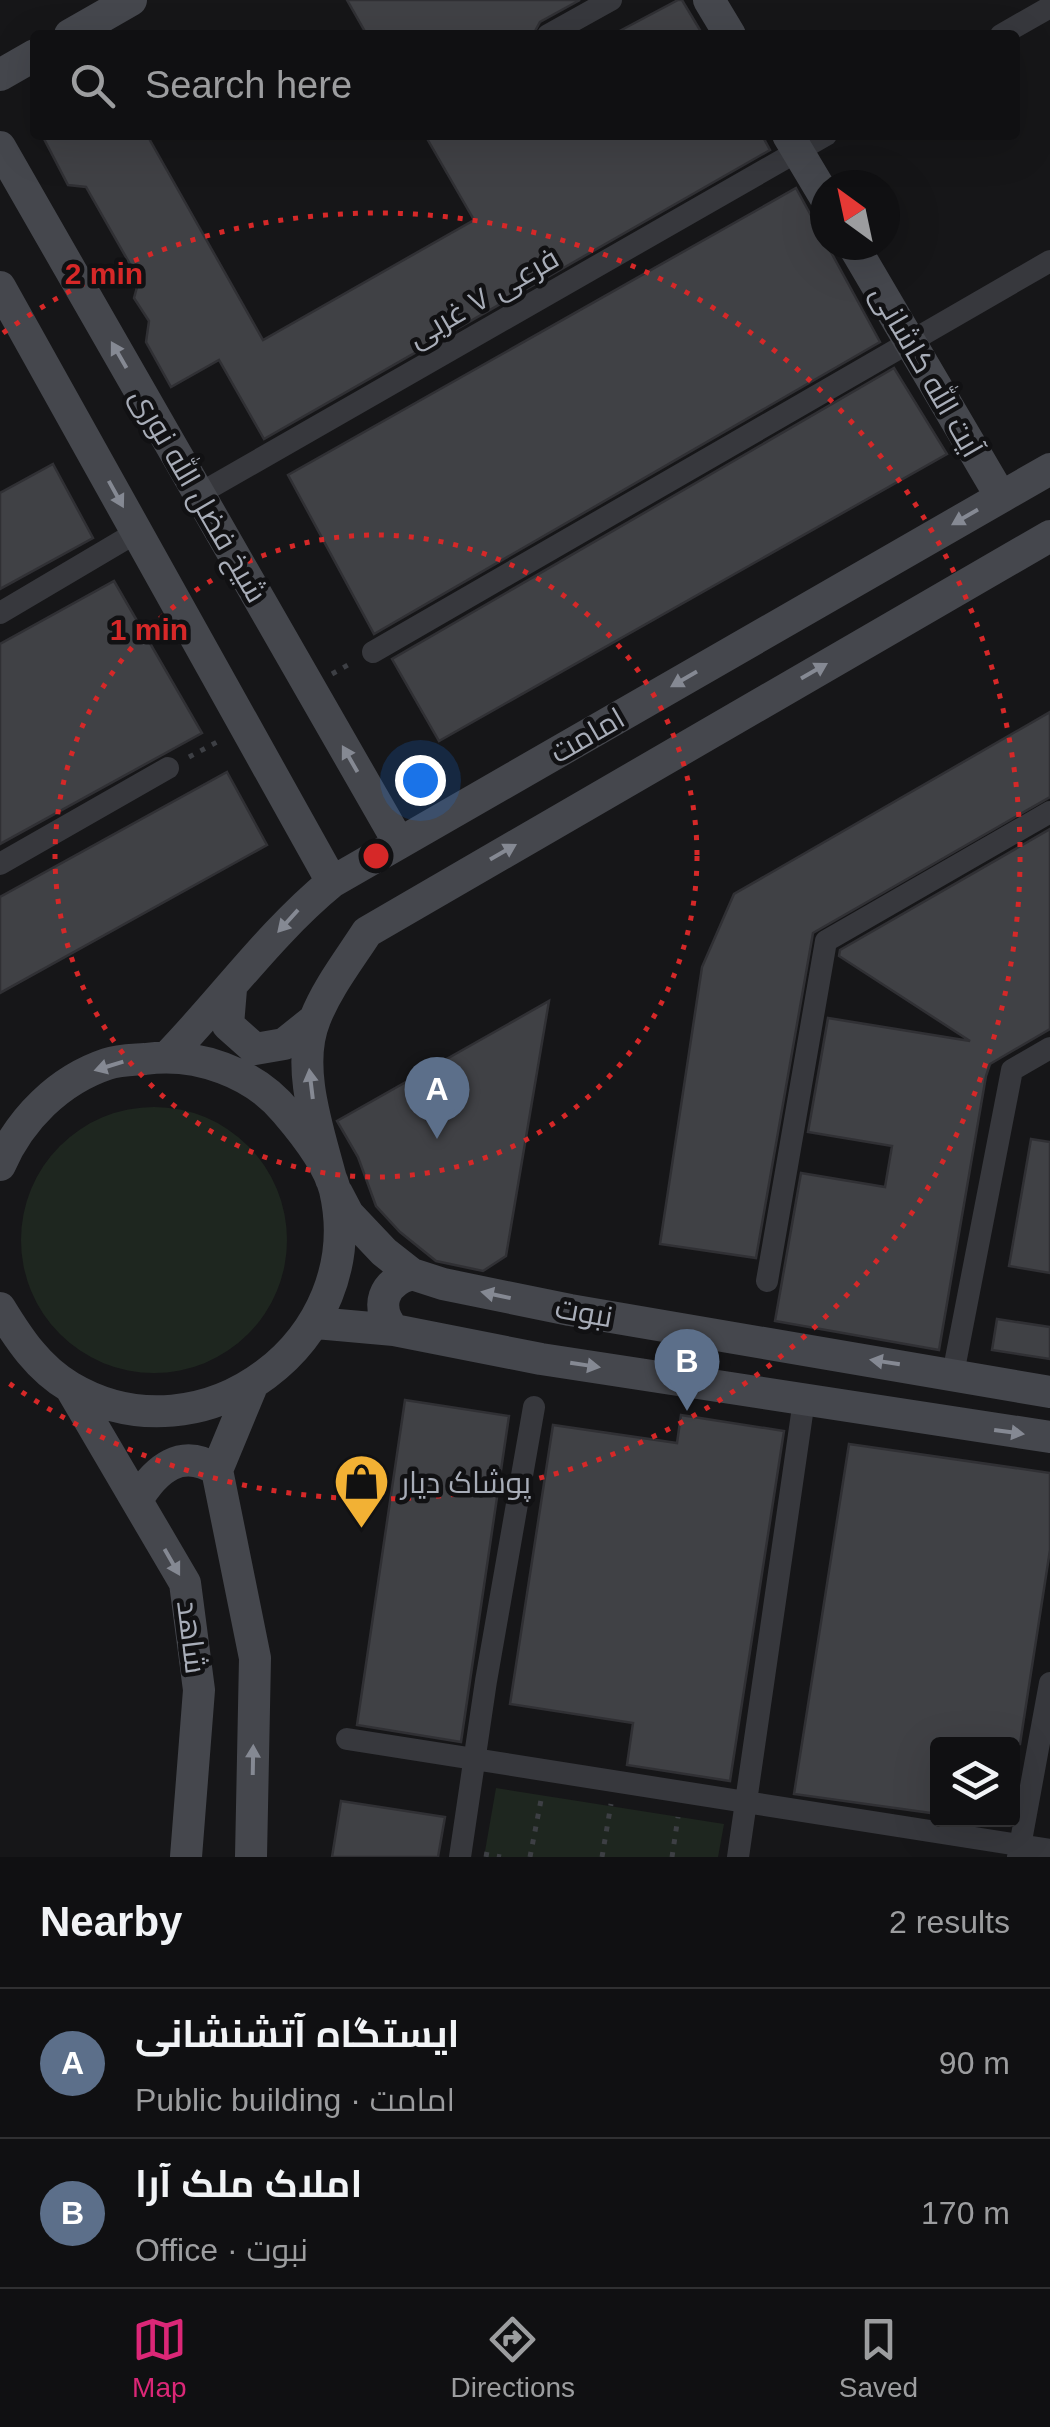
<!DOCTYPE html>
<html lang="en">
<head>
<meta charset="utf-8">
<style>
  :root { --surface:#101012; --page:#1e1e20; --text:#f1f3f6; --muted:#9c9d9f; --line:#303032; --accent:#db2777 }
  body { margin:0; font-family:Arial,Cairo,sans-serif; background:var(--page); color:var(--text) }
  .controls { position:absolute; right:30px; bottom:30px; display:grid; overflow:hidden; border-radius:10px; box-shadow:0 10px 40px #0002 }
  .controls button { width:90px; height:90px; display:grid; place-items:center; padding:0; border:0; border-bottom:2px solid var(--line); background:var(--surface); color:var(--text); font:50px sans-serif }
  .compass { position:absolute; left:810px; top:170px; width:90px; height:90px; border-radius:50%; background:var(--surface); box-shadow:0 10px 40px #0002; rotate:327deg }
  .you { position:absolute; left:420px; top:780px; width:35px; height:35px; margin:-25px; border:8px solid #fff; border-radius:50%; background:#1a73e8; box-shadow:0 0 0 15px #1a73e833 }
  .badge { display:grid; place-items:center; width:65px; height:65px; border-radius:50%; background:var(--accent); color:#fff; font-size:32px; font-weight:700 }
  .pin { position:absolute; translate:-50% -82px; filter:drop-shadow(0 2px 5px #0008) }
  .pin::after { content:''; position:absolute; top:52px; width:35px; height:30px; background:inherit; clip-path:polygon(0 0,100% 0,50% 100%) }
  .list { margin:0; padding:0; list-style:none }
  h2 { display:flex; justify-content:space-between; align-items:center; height:130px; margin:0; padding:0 40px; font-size:42px }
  h2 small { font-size:32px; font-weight:400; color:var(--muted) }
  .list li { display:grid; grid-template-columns:65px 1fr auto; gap:30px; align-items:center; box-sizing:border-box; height:150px; padding:0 40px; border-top:2px solid var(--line) }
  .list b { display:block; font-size:38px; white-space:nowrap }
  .list p { margin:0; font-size:32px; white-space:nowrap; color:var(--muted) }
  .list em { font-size:32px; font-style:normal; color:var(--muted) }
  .icon { flex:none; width:55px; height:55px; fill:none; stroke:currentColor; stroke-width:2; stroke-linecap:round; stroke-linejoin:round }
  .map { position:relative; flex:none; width:1050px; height:1857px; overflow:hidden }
  .search { position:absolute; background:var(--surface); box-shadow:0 10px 40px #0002; left:30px; right:30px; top:30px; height:110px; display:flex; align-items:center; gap:25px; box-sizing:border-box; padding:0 35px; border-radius:10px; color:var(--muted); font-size:38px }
  .sheet { height:430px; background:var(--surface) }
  nav { display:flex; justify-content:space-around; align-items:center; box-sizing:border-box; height:140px; border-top:2px solid var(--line); background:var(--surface); font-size:28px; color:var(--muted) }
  nav a { display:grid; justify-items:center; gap:5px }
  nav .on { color:var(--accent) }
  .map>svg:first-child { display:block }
  .green { fill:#1e261f }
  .building { fill:#404145; stroke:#303034; stroke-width:2.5 }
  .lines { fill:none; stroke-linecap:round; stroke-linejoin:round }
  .path { stroke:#3d3f44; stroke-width:5; stroke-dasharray:5 8; stroke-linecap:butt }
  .street { stroke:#37383d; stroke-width:22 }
  .secondary { stroke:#45474d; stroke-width:32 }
  .oneway { fill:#858993 }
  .ring { fill:none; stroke:#d62828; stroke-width:5; stroke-dasharray:5 10 }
  .labels { text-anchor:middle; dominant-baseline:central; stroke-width:9; stroke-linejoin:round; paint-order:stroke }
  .street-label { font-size:30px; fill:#a8adb8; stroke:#111113 }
  .poi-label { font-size:30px; fill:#a8adb8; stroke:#111113; text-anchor:start }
  .centre { fill:#d62828; stroke:#111113; stroke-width:5 }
  .ring-label { font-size:30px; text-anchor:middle; font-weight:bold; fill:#d62828; stroke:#111113; stroke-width:9; stroke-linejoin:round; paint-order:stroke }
</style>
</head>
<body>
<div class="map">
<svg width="1050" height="1857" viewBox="0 0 1050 1857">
  <rect width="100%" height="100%" fill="#161618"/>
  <path class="green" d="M21 1240a133 133 0 1 1 266 0a133 133 0 1 1-266 0Z
    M 496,1788 L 724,1824 L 718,1857 L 484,1857 Z"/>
  <path class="building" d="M 347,0 L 580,0 L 540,22 L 533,35 L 367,35 Z
    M 678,0 L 682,0 L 703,35 L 612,35 Z
    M 42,135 L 147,135 L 263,340 L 474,220 L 425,135 L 762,135 L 770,150 L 264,439 L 219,360 L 171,387 L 146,342 L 149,321 L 134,298 L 139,280 L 86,187 L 68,185 Z
    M 796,188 L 880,342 L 374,634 L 288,475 Z
    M 894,368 L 947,454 L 439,741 L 392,659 Z
    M 53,464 L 93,538 L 0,589 L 0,493 Z
    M 114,581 L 202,733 L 0,844 L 0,644 Z
    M 1050,712 L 1050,797 L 813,933 L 756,1258 L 660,1244 L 702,967 L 734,894 Z
    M 227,772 L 267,845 L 0,993 L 0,897 Z
    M 1050,829 L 1050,1029 L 990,1064 L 986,1076 L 939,1350 L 775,1321 L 801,1173 L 885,1187 L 892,1146 L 808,1132 L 828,1018 L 970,1041 L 839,956 L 840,950 Z
    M 549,1001 L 506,1256 L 483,1271 L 436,1261 L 400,1232 L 376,1206 L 358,1157 L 337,1121 Z
    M 1031,1139 L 1050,1142 L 1050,1273 L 1009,1266 Z
    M 997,1319 L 1050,1327 L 1050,1359 L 992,1350 Z
    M 405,1400 L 509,1416 L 461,1742 L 357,1725 Z
    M 681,1415 L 784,1431 L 730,1781 L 627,1765 L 633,1723 L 510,1704 L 553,1425 L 677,1443 Z
    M 849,1444 L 1050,1473 L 1050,1550 L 1020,1744 L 938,1744 L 938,1814 L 794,1794 Z
    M 341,1801 L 445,1817 L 438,1857 L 332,1857 Z"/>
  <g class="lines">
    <path class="path" d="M 332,674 L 353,662
      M 189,757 L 219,741
      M 484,1854 L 501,1857
      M 530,1857 L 542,1795
      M 602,1857 L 611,1804
      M 672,1857 L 678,1817"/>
    <path class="street" d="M 548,35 L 611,0
      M 1001,35 L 1050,7
      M 199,494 L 826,135
      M 0,613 L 137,532
      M 373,652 L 1050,261
      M 0,864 L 168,768
      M 767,1281 L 826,941 L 1050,812
      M 953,1374 L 1012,1070 L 1050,1048
      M 347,1739 L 1050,1850
      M 460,1857 L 486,1681 L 534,1407
      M 738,1857 L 804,1400
      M 1018,1857 L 1050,1683"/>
    <path class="secondary" d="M 709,0 L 730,35
      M 70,35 L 131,0
      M 0,75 L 35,55
      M 788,135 L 825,197
      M 0,147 L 399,843
      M 853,245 L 1001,497
      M 0,287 L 332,882
      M 231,989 L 228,1025 L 255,1049 L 284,1044 L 314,1020
      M 169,1055 C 224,998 271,932 332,882 L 1050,469
      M 0,1165 C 20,1119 59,1080 107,1064 C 119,1060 133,1060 145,1059 C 196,1052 254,1072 287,1113 C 305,1134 328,1163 335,1190 C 370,1340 203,1466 70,1387 C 38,1368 19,1339 0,1308
      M 331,1179 C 319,1132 295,1067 315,1019 C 327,988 349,960 367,932 L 1050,536
      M 337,1193 L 348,1214 L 384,1252 L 412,1274 L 443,1284 L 570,1310 L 1050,1392
      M 316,1323 L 394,1330 L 541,1359 L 1050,1437
      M 394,1330 C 374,1307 383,1282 412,1274
      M 70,1387 L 185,1583 L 199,1690 L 186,1857
      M 251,1388 L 217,1470 L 255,1658 L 251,1857
      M 137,1500 C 156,1469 181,1447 217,1470"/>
  </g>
  <defs><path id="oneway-solid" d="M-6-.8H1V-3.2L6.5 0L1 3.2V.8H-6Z" transform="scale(2.5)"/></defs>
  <g class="oneway">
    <use href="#oneway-solid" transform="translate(119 355) rotate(-120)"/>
    <use href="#oneway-solid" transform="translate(116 494) rotate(61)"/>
    <use href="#oneway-solid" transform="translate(965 517) rotate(150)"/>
    <use href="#oneway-solid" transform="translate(814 671) rotate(-30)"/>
    <use href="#oneway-solid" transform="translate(684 679) rotate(150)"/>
    <use href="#oneway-solid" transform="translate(350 759) rotate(-120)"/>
    <use href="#oneway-solid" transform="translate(503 852) rotate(-30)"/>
    <use href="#oneway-solid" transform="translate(288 921) rotate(132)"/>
    <use href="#oneway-solid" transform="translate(109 1066) rotate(163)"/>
    <use href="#oneway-solid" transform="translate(311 1084) rotate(-97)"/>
    <use href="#oneway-solid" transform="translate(496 1295) rotate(-168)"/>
    <use href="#oneway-solid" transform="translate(885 1362) rotate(-171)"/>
    <use href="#oneway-solid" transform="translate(585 1365) rotate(9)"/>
    <use href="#oneway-solid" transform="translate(1009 1432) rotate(8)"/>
    <use href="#oneway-solid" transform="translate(172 1562) rotate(60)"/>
    <use href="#oneway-solid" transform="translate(253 1760) rotate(-89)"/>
  </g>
  <g class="ring">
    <circle cx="376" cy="856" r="321"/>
    <path d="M3 333A643 643 0 1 1 3 1379"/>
  </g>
  <defs>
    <symbol id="shop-pin" viewBox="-11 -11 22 30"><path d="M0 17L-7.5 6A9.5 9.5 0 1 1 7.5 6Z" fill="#f2b134" stroke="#111113"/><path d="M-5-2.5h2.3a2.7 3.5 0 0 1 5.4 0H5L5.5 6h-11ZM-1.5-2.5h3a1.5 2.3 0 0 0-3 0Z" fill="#111"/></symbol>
  </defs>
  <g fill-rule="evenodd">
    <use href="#shop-pin" x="330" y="1450" width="63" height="86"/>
  </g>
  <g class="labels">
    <g class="street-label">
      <text transform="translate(483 297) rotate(-30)">فرعی ۷ غربی</text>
      <text transform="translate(927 371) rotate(60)">آیت الله کاشانی</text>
      <text transform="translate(199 495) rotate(60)">شیخ فضل الله نوری</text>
      <text transform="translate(587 735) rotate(-30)">امامت</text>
      <text transform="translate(584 1312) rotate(10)">نبوت</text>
      <text transform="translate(192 1637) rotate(83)">شاهد</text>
    </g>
    <g class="poi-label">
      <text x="401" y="1482">پوشاک دیار</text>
    </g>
  </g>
  <circle cx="376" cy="856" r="15" class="centre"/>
  <g class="ring-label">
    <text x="104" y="284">2 min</text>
    <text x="149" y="640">1 min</text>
  </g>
</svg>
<div class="controls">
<button><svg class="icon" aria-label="layers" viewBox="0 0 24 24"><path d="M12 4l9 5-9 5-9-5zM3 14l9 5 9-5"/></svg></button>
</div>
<svg class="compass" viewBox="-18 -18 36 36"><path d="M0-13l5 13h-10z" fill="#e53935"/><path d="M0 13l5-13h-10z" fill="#9c9d9f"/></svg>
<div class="you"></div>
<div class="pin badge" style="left:437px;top:1139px;background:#5c6f8a">A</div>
<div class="pin badge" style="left:687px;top:1411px;background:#5c6f8a">B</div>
<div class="search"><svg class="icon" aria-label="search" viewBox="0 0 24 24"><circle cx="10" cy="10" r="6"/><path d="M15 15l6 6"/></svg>Search here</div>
</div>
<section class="sheet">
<h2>Nearby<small>2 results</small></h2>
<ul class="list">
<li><span class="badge" style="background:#5c6f8a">A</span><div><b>ایستگاه آتشنشانی</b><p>Public building · امامت</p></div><em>90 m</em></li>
<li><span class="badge" style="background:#5c6f8a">B</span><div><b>املاک ملک آرا</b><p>Office · نبوت</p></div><em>170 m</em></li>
</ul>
</section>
<nav>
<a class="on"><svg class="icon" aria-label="map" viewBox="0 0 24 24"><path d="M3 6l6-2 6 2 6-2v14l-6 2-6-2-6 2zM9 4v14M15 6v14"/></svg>Map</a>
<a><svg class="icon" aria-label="directions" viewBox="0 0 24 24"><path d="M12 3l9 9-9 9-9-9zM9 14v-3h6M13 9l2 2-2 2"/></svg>Directions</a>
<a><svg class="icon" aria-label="saved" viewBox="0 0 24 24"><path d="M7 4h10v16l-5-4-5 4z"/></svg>Saved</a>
</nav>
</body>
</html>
